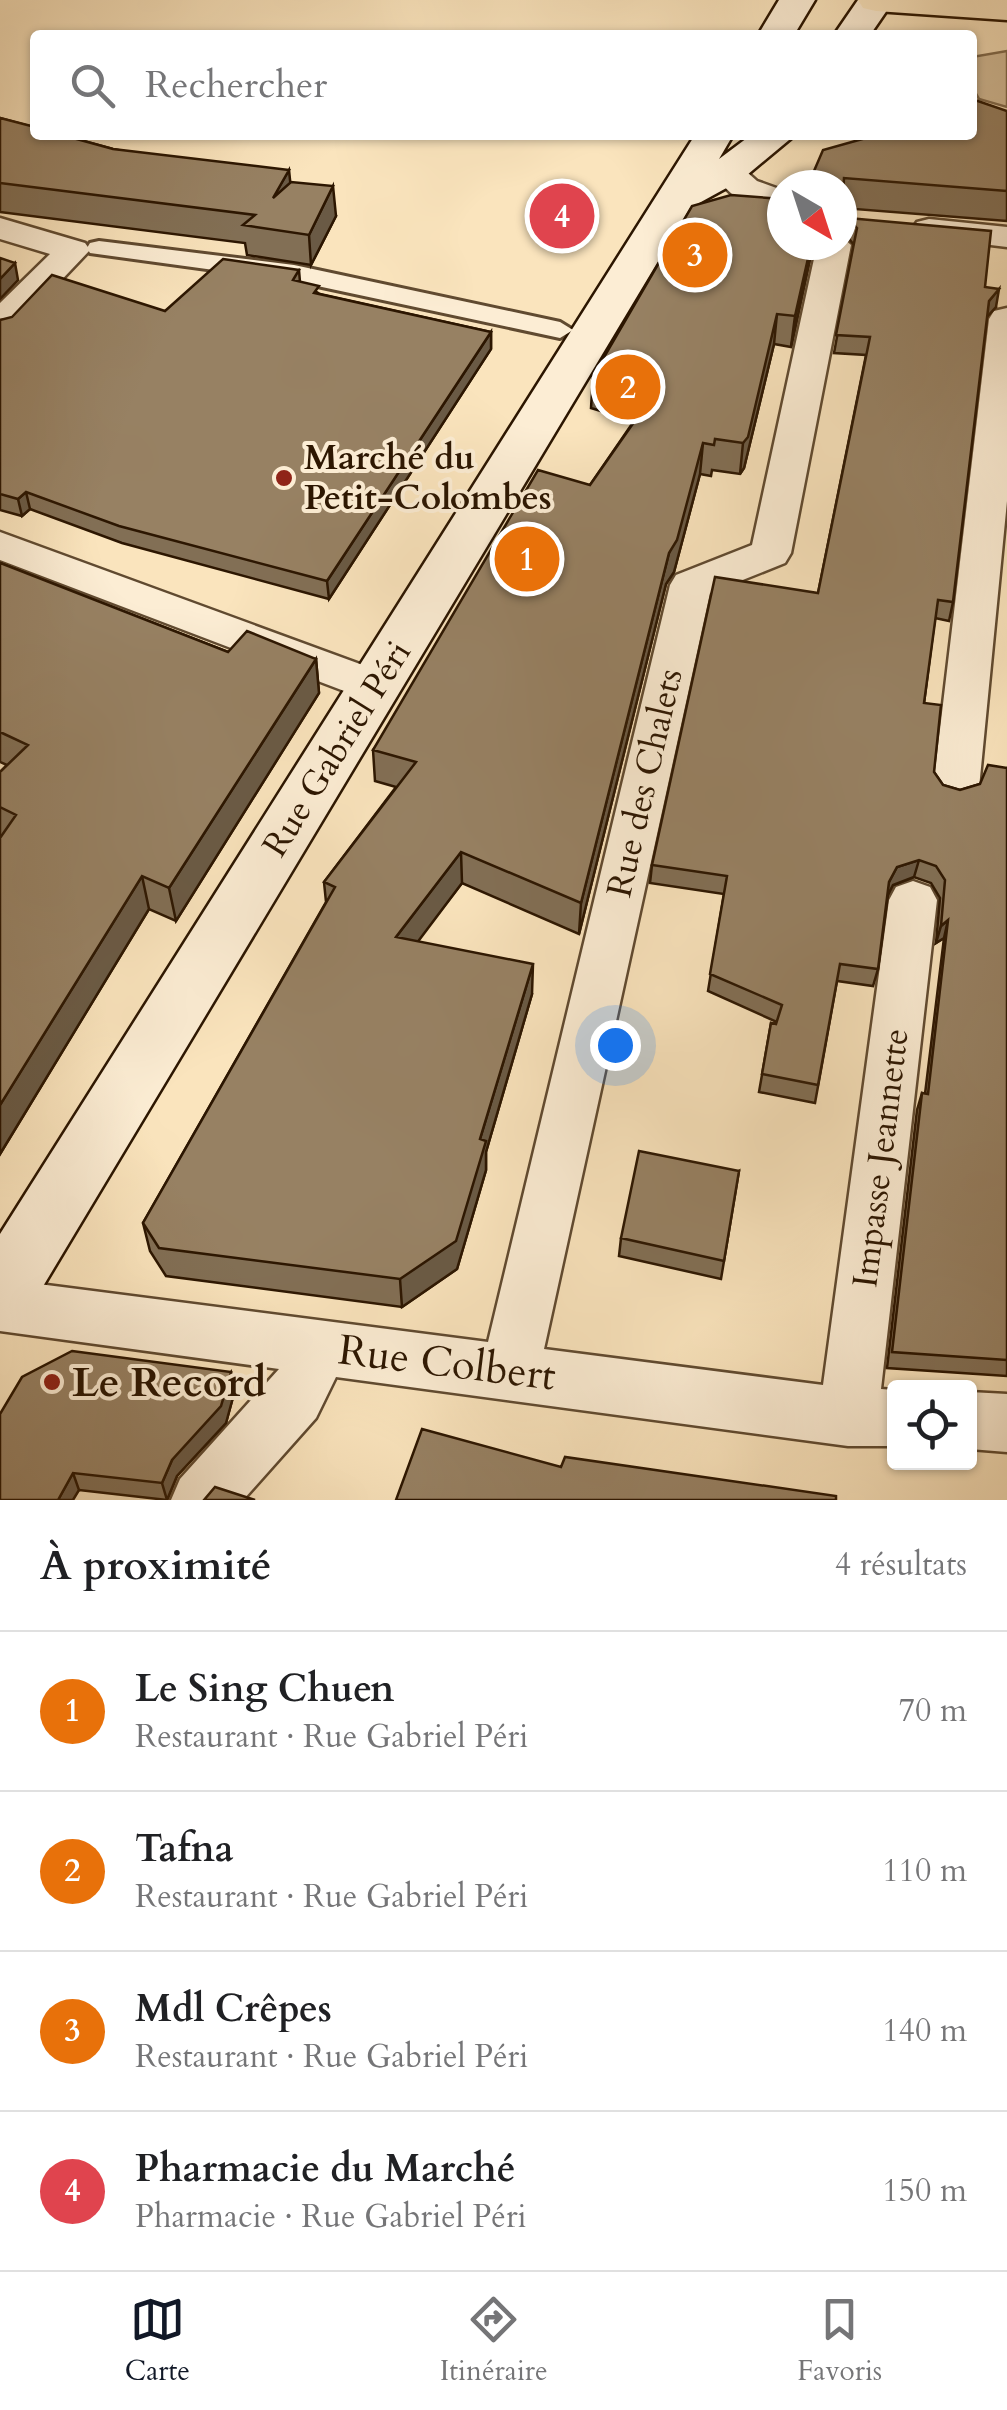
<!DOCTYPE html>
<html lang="fr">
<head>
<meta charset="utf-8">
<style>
  :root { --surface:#fff; --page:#f6f6f6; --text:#202124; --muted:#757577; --line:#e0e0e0; --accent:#111827 }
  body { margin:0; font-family:Cardo,serif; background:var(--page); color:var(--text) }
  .controls { position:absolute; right:30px; bottom:30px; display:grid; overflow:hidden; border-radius:10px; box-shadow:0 2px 8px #0004 }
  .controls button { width:90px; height:90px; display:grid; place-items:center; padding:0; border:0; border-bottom:2px solid var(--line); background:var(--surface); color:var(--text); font:50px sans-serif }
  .compass { position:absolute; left:767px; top:170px; width:90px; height:90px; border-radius:50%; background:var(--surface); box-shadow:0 2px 8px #0004; rotate:141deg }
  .you { position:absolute; left:615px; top:1045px; width:35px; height:35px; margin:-25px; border:8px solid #fff; border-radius:50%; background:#1a73e8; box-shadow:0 0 0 15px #1a73e833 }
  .badge { display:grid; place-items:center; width:65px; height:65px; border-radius:50%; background:var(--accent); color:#fff; font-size:32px; font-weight:700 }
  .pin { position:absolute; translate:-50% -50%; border:5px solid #fff; box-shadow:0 2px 10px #0006 }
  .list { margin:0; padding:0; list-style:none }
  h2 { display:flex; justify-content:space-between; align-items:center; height:130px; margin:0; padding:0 40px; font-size:42px }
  h2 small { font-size:32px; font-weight:400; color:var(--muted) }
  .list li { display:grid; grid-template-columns:65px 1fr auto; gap:30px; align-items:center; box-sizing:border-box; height:160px; padding:0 40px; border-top:2px solid var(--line) }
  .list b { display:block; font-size:38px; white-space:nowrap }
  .list p { margin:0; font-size:32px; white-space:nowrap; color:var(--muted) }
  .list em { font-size:32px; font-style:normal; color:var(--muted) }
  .icon { flex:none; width:55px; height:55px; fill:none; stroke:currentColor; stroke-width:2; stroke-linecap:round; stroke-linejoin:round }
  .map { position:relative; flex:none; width:1007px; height:1500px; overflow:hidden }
  .search { position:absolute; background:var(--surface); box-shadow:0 2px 8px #0004; left:30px; right:30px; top:30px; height:110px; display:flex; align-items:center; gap:25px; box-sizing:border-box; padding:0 35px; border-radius:10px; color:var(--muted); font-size:38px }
  .sheet { height:770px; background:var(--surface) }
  nav { display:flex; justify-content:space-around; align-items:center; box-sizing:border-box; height:140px; border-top:2px solid var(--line); background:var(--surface); font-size:28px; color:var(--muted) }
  nav a { display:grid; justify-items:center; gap:5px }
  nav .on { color:var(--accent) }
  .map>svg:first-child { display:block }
  .green { fill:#d7c19d; stroke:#826c4f; stroke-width:2.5 }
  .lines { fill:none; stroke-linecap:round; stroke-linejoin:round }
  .pedestrian-casing { stroke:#604a30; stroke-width:6 }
  .minor-casing { stroke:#604a30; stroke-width:5 }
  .secondary-casing { stroke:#2c1601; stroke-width:5 }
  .primary-casing { stroke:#2c1601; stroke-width:5 }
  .pedestrian { fill:#fcedd4; fill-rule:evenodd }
  .minor { fill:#fcedd4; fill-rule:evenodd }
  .secondary { fill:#fcedd4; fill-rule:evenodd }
  .primary { fill:#fae4bd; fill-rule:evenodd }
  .wall { fill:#826f55; stroke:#2c1601; stroke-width:2.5 }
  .shaded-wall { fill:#6a5a45; stroke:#2c1601; stroke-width:2.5 }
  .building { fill:#978163; stroke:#2c1601; stroke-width:2.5 }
  .poi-dot { fill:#8f2418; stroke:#fcedd4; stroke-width:4 }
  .labels { text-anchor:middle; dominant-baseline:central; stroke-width:8; stroke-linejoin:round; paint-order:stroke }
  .poi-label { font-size:35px; font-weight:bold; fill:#2c1601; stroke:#fcedd4; text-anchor:start }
  .street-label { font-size:35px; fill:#2c1601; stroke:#fcedd4 }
  .near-street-label { font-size:42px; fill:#2c1601; stroke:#fcedd4 }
  .near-poi-label { font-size:42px; font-weight:bold; fill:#2c1601; stroke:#fcedd4; text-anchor:start }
</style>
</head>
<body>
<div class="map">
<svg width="1007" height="1500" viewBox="0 0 1007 1500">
  <rect width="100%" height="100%" fill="#fae4bd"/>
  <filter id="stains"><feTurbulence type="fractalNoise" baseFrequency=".002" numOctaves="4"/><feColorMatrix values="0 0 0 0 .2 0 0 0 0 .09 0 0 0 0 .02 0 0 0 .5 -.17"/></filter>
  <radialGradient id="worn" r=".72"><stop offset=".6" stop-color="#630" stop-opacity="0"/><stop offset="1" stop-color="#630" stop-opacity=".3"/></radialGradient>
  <path class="green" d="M 1007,51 L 1007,107 L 979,99 L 972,87 L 972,57 Z"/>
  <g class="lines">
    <defs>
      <path id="pedestrian" d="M 99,241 L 294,265 L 560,322 L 573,330 L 560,338 L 294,281 L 90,253 L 87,248 L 90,243 Z"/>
      <path id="minor" d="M 695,157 L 739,165 L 757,181 L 782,190 L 782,211 L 733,195 L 717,180 L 683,174 L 679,167 L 683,160 Z
        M 0,218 L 85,243 L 90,250 L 13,331 L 0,334 L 0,303 L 50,254 L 0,239 Z
        M 929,219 L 1007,227 L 1007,247 L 917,236 L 912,229 L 917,222 Z
        M 842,237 L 851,245 L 791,553 L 785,563 L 710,593 L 544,1349 L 823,1385 L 889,900 L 896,887 L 913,881 L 930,887 L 937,900 L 881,1389 L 894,1390 L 894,1446 L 848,1446 L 336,1377 L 316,1418 L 243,1500 L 171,1500 L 180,1479 L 279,1369 L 0,1331 L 0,1279 L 488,1342 L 670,585 L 676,575 L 752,545 L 817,245 L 842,245 Z
        M 1007,308 L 1007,501 L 979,788 L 972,800 L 956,805 L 940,800 L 933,788 L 989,319 L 994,311 Z
        M 0,532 L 390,675 L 397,686 L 390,697 L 375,701 L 360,697 L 0,560 Z
        M 970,1392 L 1007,1394 L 1007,1452 L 970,1449 Z"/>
      <path id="secondary" d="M 779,0 L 815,0 L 794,35 L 758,35 Z
        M 858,0 L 894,0 L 870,35 L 834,35 Z
        M 695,135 L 733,135 L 719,159 L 751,135 L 795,135 L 741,180 L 690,208 L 24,1318 L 0,1327 L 0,1234 Z"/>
      <path id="primary" d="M 858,0 L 1007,0 L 1007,20 L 876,11 L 863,8 Z"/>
    </defs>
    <use href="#pedestrian" class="pedestrian-casing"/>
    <use href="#minor" class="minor-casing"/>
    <use href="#secondary" class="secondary-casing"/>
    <use href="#primary" class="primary-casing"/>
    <use href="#pedestrian" class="pedestrian"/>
    <use href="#minor" class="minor"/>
    <use href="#secondary" class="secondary"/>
    <use href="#primary" class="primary"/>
  </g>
  <path class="wall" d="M 1007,111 L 1007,221 L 843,208 L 842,215 L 842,185 L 808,185 Z
    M 0,118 L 113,149 L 290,183 L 336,216 L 311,265 L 247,255 L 245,243 L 0,212 Z
    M 848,218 L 985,287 L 996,307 L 987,316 L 953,602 L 949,621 L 935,618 L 924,703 L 934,772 L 943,785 L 960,790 L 980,784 L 1007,768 L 1007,1376 L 887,1368 L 917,1110 L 922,1093 L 925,1094 L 944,938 L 936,943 L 940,898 L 931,883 L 914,877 L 893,885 L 888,895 L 878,969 L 873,986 L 837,981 L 815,1103 L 759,1092 L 771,1023 L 776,1024 L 777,1022 L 708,991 L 724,894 L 650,883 L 652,865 L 818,593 L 866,355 L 834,353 L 854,245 L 846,235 Z
    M 813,245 L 791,347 L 774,344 L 744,468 L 740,474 L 712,470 L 711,476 L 700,474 L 674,572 L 666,584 L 579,934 L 462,883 L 417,941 L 532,994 L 486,1152 L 486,1170 L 457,1269 L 402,1307 L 166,1276 L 150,1251 L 143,1223 L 326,902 L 324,882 L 396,787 L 375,781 L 373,750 L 590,485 L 634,421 L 591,408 L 593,376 Z
    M 299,270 L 300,282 L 320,294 L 491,332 L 491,349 L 329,599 L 122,543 L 30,509 L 22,516 L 0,510 L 0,320 L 165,311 Z
    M 0,563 L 228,652 L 316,659 L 319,693 L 176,921 L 149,909 L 0,1154 L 0,772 L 7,765 L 0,762 Z
    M 739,1171 L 721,1279 L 619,1256 L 621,1238 Z
    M 235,1390 L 226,1423 L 177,1476 L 167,1500 L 79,1490 L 0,1500 Z"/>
  <path class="shaded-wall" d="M 289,170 L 292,199 L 273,198 Z
    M 333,186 L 336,216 L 311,265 L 309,235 Z
    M 811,245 L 813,245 L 791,347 L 795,316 Z
    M 15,263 L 18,280 L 0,299 L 0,279 Z
    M 999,289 L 996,307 L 985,319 L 989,301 Z
    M 777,314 L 774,344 L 744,468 L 740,474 L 743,443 Z
    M 491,332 L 491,349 L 329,599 L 327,581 Z
    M 703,443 L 700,474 L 674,572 L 666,584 L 579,934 L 581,903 L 669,553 Z
    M 26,492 L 30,509 L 22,516 L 18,499 Z
    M 316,659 L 319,693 L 176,921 L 169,888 Z
    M 461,852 L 462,883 L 398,968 L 396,937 Z
    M 919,860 L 914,877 L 893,885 L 885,900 L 889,882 L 897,867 Z
    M 142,876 L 149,909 L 0,1154 L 0,1105 Z
    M 948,920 L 944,938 L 936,943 L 941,926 Z
    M 533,964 L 532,994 L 486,1152 L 486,1170 L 457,1269 L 402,1307 L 400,1279 L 480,1139 Z
    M 231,1372 L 235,1390 L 226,1423 L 177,1476 L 167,1500 L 162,1483 L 172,1460 Z
    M 73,1473 L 79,1490 L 73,1500 L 58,1500 Z"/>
  <path class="building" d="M 972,99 L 1007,111 L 1007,191 L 844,178 L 842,211 L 842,185 L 808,185 L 823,150 L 866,138 L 866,135 L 972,135 Z
    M 0,118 L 35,127 L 35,135 L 62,135 L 113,149 L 289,170 L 273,198 L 291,182 L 333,186 L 309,235 L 243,225 L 255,215 L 0,183 Z
    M 731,195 L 782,199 L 782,245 L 811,245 L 795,316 L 777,314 L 748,437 L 743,443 L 715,439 L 714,445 L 703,443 L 677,540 L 669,553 L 581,903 L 461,852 L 396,937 L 533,964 L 480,1139 L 486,1141 L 456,1241 L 400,1279 L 159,1248 L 143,1223 L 335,887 L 324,882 L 416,762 L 373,750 L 538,470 L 590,485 L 653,395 L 593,376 L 692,206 Z
    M 848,218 L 991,231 L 985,287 L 999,289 L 989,301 L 953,602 L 938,600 L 924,703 L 941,705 L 934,772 L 943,785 L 960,790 L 980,784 L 988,765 L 1007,768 L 1007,1360 L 892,1352 L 922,1093 L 928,1094 L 948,920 L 941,926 L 945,880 L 936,866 L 919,860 L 897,867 L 889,882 L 878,969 L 840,964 L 818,1085 L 762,1074 L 771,1023 L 776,1024 L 782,1005 L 710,974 L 727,876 L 652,865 L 715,577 L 818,593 L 870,337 L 836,335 L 857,228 Z
    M 0,258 L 15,263 L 0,279 Z
    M 223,259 L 299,270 L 293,280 L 319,286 L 314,293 L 491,332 L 327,581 L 119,526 L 26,492 L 18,499 L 0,494 L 0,320 L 12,317 L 52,275 L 165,311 Z
    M 0,563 L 228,652 L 247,631 L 316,659 L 169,888 L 142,876 L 0,1105 L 0,838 L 16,815 L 0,807 L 0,772 L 28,745 L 0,732 Z
    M 639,1151 L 739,1171 L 724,1261 L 621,1238 Z
    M 72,1351 L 231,1372 L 221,1406 L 172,1460 L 162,1483 L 73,1473 L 58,1500 L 0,1500 L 0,1414 L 22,1377 Z
    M 422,1429 L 561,1467 L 565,1457 L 836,1496 L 836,1500 L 396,1500 Z
    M 215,1487 L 255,1500 L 204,1500 Z"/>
  <g class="poi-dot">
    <circle cx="284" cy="478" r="10"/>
    <circle cx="52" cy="1382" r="10"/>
  </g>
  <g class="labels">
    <g class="poi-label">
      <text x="304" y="458">Marché du<tspan x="304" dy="40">Petit-Colombes</tspan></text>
    </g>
    <g class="street-label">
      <text transform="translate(337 749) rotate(-58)">Rue Gabriel Péri</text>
      <text transform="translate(645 783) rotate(-77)">Rue des Chalets</text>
      <text transform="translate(881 1158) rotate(-83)">Impasse Jeannette</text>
    </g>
    <g class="near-street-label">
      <text transform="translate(447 1363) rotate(7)">Rue Colbert</text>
    </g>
    <g class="near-poi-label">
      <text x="72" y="1382">Le Record</text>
    </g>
  </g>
  <rect width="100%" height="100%" filter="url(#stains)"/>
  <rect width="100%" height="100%" fill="url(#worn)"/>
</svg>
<div class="controls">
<button><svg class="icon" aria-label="locate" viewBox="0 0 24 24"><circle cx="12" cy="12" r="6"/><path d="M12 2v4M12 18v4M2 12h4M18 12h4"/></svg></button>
</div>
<svg class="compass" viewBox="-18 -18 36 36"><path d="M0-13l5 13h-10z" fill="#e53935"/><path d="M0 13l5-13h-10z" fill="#757577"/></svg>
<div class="you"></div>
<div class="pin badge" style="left:527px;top:559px;background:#e8710a">1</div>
<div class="pin badge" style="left:628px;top:387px;background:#e8710a">2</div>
<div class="pin badge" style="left:695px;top:255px;background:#e8710a">3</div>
<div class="pin badge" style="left:562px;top:216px;background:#e0444e">4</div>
<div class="search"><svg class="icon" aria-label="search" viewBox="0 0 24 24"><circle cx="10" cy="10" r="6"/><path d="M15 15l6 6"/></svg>Rechercher</div>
</div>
<section class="sheet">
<h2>À proximité<small>4 résultats</small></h2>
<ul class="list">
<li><span class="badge" style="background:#e8710a">1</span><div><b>Le Sing Chuen</b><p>Restaurant · Rue Gabriel Péri</p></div><em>70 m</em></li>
<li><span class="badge" style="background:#e8710a">2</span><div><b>Tafna</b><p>Restaurant · Rue Gabriel Péri</p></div><em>110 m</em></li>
<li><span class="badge" style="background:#e8710a">3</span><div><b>Mdl Crêpes</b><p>Restaurant · Rue Gabriel Péri</p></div><em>140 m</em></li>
<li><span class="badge" style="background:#e0444e">4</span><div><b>Pharmacie du Marché</b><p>Pharmacie · Rue Gabriel Péri</p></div><em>150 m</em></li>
</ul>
</section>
<nav>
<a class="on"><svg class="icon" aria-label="map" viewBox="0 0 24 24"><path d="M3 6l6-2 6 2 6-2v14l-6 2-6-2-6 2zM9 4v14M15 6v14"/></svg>Carte</a>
<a><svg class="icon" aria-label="directions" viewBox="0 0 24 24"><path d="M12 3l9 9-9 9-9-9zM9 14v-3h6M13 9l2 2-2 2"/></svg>Itinéraire</a>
<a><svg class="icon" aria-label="saved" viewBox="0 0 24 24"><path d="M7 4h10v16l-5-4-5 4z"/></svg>Favoris</a>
</nav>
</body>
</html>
